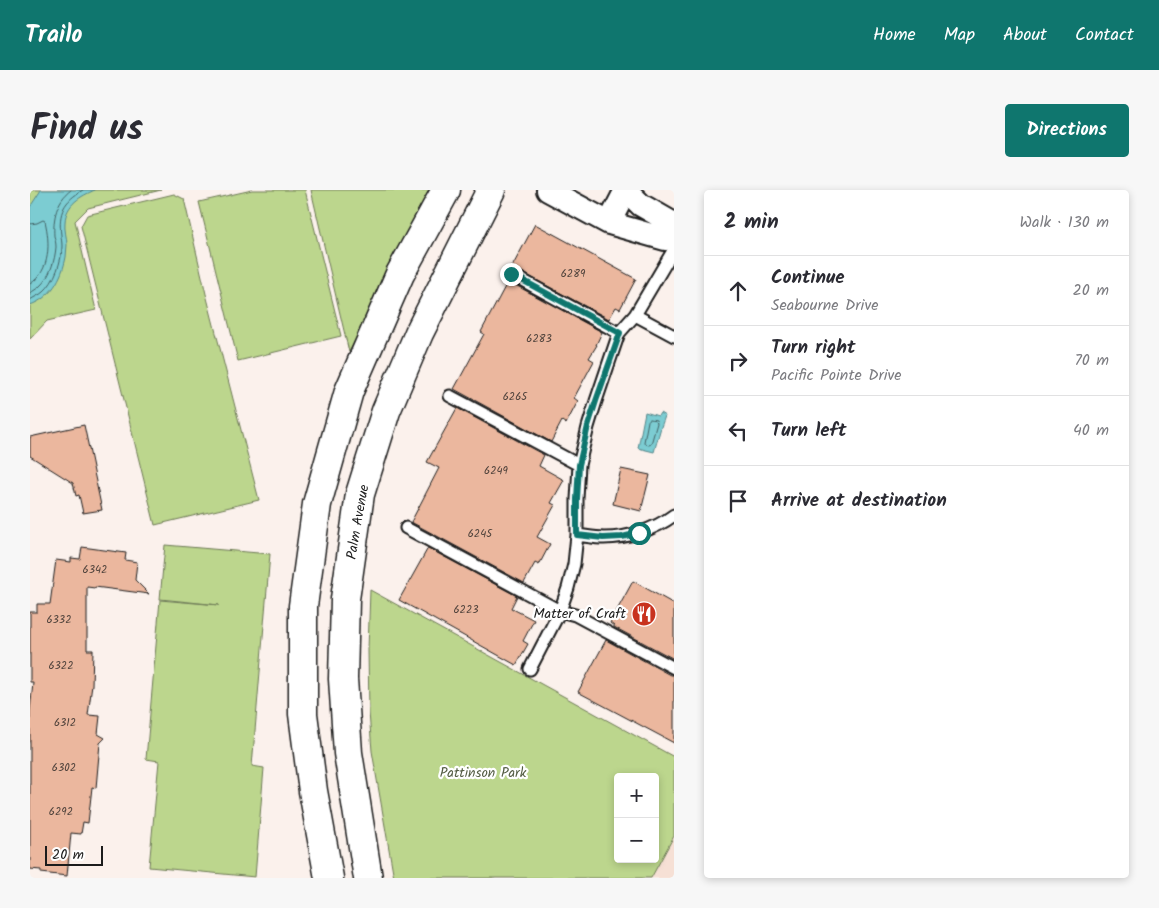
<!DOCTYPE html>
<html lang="en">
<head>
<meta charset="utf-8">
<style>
  :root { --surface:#fff; --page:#f7f7f7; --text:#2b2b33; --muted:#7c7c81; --line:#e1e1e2; --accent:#0f766e }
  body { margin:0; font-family:Kalam,sans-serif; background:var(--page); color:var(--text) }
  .controls { position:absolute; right:15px; bottom:15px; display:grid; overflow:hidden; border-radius:5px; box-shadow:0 2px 8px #0003 }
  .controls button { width:45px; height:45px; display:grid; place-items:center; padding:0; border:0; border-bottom:1px solid var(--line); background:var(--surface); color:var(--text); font:25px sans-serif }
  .scale { position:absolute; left:15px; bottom:12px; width:58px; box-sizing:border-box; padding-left:5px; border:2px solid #1c1c1c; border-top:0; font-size:14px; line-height:18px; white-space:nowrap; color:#1c1c1c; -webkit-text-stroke:4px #fff; paint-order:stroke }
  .stop { position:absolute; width:15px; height:15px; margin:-11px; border:4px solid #0f766e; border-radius:50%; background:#fff }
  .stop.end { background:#0f766e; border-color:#fff; box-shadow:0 1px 5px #0008 }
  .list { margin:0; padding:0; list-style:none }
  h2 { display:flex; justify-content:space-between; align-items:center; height:65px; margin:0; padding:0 20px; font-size:21px }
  h2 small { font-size:16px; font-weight:400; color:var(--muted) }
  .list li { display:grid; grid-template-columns:32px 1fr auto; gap:15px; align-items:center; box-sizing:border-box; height:70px; padding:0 20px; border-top:1px solid var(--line) }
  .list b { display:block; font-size:19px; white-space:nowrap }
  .list p { margin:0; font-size:16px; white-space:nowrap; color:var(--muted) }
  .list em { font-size:16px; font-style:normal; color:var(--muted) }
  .icon { flex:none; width:28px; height:28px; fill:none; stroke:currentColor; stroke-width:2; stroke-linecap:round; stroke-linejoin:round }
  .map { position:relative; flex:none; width:644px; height:688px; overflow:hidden; border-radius:5px }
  header { display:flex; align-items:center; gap:30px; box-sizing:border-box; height:70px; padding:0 25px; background:var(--accent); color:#fff }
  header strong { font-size:24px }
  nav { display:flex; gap:28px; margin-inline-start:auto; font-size:18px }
  .intro { display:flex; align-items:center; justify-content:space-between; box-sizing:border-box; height:120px; padding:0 30px }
  h1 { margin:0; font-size:35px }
  .button { padding:12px 22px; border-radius:5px; background:var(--accent); color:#fff; font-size:18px; font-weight:700 }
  main { display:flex; gap:30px; padding:0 30px }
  aside { flex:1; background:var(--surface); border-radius:5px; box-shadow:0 2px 8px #0003 }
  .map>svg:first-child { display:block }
  .built { fill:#f6e0d5 }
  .green { fill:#bcd68d; stroke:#6c7954; fill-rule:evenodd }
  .water { fill:#7bccd2; stroke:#558689 }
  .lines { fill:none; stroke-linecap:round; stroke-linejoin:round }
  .shore { stroke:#426265; stroke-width:1 }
  .building { fill:#ebb79e; stroke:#1c1c1c }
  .lane-casing { stroke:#1c1c1c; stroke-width:15 }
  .street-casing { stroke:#1c1c1c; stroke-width:26 }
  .secondary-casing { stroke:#1c1c1c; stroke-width:31 }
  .lane { stroke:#fff; stroke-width:11 }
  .street { stroke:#fff; stroke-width:22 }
  .secondary { stroke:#fff; stroke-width:28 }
  .route { stroke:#0f766e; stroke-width:6 }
  .labels { text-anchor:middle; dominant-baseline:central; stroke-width:4.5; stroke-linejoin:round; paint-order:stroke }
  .number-label { font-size:11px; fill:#50433c }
  .street-label { font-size:14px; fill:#1c1c1c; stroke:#fff }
  .poi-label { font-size:14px; fill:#1c1c1c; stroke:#fff; text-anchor:end }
  .park-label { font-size:14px; fill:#545d44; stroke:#fff }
</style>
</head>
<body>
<header>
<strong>Trailo</strong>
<nav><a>Home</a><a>Map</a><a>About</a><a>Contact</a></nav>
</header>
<div class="intro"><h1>Find us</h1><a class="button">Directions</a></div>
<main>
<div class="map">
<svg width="644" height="688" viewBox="0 0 644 688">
  <rect width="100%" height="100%" fill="#fbf1ec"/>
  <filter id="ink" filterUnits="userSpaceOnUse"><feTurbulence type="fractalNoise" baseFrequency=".02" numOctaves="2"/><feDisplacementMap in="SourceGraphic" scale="10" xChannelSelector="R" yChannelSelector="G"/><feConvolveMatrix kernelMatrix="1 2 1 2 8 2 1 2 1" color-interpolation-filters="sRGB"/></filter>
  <g filter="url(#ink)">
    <path class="built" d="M 644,646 L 644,688 L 621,688 Z"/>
    <path class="green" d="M 0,0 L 131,0 L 58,18 L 45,31 L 66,120 L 17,131 L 0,149 Z
      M 222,0 L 275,0 L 311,146 L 208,171 L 169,12 Z
      M 281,0 L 403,0 L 319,162 Z
      M 144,4 L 154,9 L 176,104 L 229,310 L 125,335 L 51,36 L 57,25 Z
      M 135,355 L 240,364 L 222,576 L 234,578 L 225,687 L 119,677 L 129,571 L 116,569 L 130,410 L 189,415 L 130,409 Z
      M 340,400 L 644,567 L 644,646 L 621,688 L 364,688 L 342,561 L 339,522 L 338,460 ZM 588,587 L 625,587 L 625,669 L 588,669 Z"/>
    <path class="water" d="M 11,0 L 65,0 C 51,6 36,14 35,32 C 34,40 37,48 37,55 C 37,59 36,63 36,67 C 32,88 21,108 0,115 L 0,17 Z
      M 615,222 L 628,226 L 630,223 L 635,226 L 631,237 L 624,262 L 608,258 Z"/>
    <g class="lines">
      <path class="shore" d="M 0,34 L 7,33 L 13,30 L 15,31 C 20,52 21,81 0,94
        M 0,103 C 3,101 7,99 10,96 C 20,87 25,70 26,57 C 26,53 25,49 24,46 C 23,29 26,11 41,0
        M 0,110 C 4,107 10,105 13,102 C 25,92 32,70 32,56 C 32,52 31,48 31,45 C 28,22 34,11 53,0
        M 620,229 L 626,230 L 627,233 L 621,254 L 619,255 L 615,254 L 614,252 L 618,231 Z"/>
    </g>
    <path class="building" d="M 505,34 L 606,89 L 590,119 L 586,117 L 579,129 L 482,77 Z
      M 478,91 L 572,142 L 566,155 L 567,155 L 559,168 L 564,171 L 544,208 L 548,211 L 536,234 L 532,231 L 521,252 L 424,199 L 454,144 L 451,142 Z
      M 427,218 L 514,265 L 509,276 L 534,290 L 521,313 L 525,315 L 507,347 L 520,354 L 509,375 L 505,373 L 494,393 L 381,332 L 409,278 L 397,272 Z
      M 54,235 L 72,320 L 53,323 L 49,305 L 46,306 L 43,293 L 0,266 L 0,247 Z
      M 591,279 L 620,285 L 611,321 L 583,314 Z
      M 52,357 L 96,363 L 95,370 L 107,372 L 105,390 L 119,404 L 65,397 L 65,398 L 57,397 L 57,460 L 63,460 L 62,495 L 58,525 L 70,526 L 68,544 L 75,548 L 70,553 L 66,598 L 62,597 L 58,633 L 53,632 L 51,644 L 41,643 L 37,686 L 11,683 L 11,680 L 0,679 L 0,521 L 3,492 L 0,492 L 0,422 L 7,422 L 7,414 L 20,414 L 26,370 L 41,372 L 41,368 L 50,369 Z
      M 398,358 L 487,406 L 481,418 L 504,430 L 493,451 L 498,454 L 486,475 L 369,410 Z
      M 603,391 L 644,414 L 644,469 L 584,437 L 584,436 L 580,433 Z
      M 576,450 L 640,485 L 644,485 L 644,553 L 548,502 Z"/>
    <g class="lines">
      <defs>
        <path id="lane" d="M 481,84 L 589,143
          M 605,125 L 644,146
          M 420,206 L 549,275
          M 376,338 L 530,421 L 545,425 L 644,478
          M 547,345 C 556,346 565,348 574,348 C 598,348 624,340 644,325
          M 500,479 L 530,421 L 538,398 L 544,374 L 547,345 L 547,309 L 549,275 L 558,237 L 566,211 L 589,143 L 605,125 L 644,59"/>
        <path id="street" d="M 518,0 L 579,33 L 635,49 L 644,47
          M 579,33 L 596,0 L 611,15 L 644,34"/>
        <path id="secondary" d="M 299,688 L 283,601 L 273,524 L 273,416 L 287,314 L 319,201 L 370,84 L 416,0
          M 338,688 L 318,563 L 313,489 L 315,409 L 330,304 L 356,221 L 389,143 L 461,0"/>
      </defs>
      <use href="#lane" class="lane-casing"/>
      <use href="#street" class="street-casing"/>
      <use href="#secondary" class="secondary-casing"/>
      <use href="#lane" class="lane"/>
      <use href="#street" class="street"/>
      <use href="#secondary" class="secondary"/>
    </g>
  </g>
  <g class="lines" filter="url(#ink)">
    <path class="route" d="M 481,84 L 590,143 L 566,211 L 558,236 L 549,275 L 547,309 L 547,345 L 573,348 L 592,347 L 609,343"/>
  </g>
  <defs>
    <symbol id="restaurant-disc" viewBox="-11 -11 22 22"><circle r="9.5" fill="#c8321e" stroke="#fff"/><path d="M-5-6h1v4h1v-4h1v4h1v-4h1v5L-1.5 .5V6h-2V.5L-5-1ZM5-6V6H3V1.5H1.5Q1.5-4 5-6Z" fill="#fff"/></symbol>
  </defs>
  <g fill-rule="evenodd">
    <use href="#restaurant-disc" x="600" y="410" width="28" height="28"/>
  </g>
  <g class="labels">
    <g class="number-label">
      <text x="543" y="84">6289</text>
      <text x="509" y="149">6283</text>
      <text x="485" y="207">6265</text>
      <text x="466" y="281">6249</text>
      <text x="450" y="344">6245</text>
      <text x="65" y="380">6342</text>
      <text x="436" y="420">6223</text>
      <text x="29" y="430">6332</text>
      <text x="31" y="476">6322</text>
      <text x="35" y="533">6312</text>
      <text x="34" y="578">6302</text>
      <text x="31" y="622">6292</text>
    </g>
    <g class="street-label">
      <text transform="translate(328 332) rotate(-80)">Palm Avenue</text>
    </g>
    <g class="poi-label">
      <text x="596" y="424">Matter of Craft</text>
    </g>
    <g class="park-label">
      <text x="453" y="583">Pattinson Park</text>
    </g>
  </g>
</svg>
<div class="controls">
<button>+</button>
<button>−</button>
</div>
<div class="scale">20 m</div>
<div class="stop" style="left:609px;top:343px"></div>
<div class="stop end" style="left:481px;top:84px"></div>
</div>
<aside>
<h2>2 min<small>Walk · 130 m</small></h2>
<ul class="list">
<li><svg class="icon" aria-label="ahead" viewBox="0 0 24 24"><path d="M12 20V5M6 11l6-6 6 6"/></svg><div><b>Continue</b><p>Seabourne Drive</p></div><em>20 m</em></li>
<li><svg class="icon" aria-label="right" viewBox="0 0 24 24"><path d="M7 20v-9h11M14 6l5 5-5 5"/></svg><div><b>Turn right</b><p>Pacific Pointe Drive</p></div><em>70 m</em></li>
<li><svg class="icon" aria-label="left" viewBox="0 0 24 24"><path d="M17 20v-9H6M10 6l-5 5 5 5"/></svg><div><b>Turn left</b></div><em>40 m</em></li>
<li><svg class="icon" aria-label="arrive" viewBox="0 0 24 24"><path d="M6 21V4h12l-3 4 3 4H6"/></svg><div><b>Arrive at destination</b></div></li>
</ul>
</aside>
</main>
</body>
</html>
